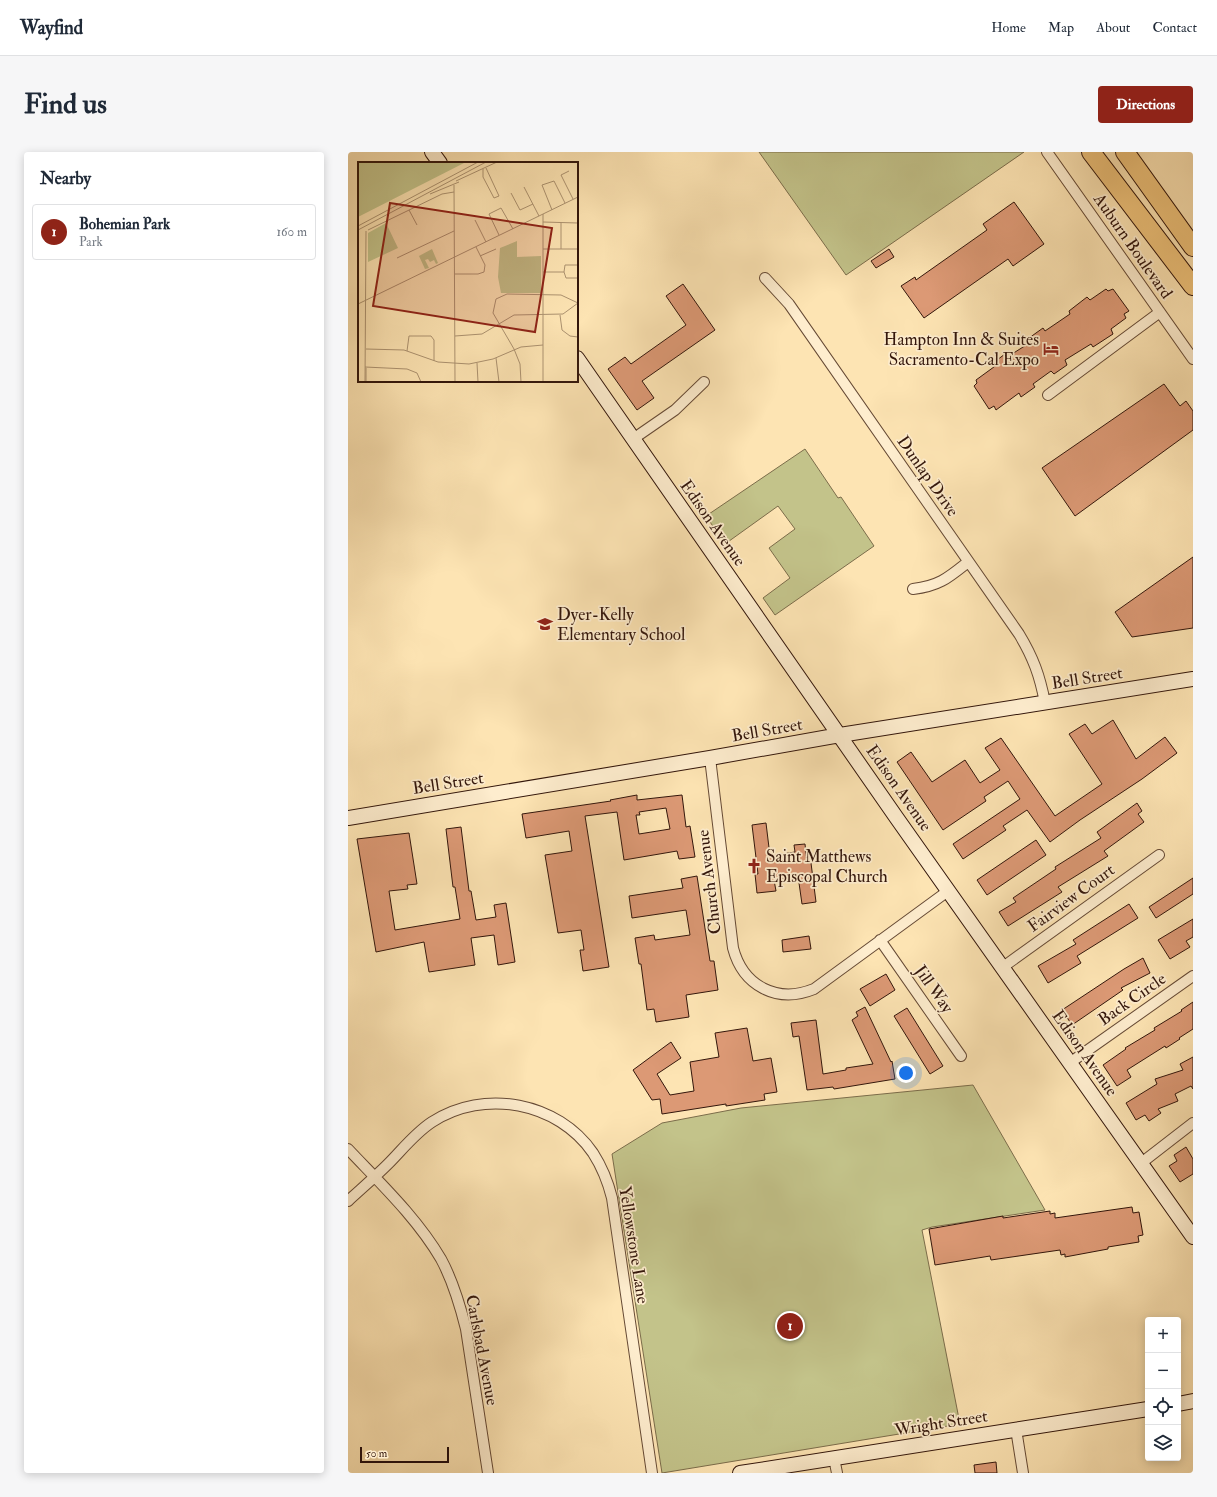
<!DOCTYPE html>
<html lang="en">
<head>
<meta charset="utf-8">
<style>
  :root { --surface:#fff; --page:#f6f6f7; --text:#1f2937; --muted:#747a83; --line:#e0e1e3; --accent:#8f2418 }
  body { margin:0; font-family:"IM FELL Double Pica",serif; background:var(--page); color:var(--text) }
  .controls { position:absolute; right:12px; bottom:12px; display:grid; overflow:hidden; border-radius:4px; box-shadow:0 2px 10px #0003 }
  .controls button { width:36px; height:36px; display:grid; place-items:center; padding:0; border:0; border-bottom:1px solid var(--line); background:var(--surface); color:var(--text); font:20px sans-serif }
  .scale { position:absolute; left:12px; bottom:10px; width:89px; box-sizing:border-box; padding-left:4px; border:2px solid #33160b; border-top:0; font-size:11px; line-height:14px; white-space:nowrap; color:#33160b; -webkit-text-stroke:3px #feedce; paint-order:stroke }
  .you { position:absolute; left:558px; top:921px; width:14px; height:14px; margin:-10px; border:3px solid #fff; border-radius:50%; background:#1a73e8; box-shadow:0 0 0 6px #1a73e833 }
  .badge { display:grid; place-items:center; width:26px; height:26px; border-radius:50%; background:var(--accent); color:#fff; font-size:13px; font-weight:700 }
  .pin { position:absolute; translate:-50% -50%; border:2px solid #fff; box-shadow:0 1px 4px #0006 }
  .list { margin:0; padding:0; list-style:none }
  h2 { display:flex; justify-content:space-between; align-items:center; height:52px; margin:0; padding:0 16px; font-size:17px }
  h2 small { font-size:13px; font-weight:400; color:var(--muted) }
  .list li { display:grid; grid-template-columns:26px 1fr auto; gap:12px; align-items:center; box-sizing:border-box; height:56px; margin:0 8px 8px; padding:0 8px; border:1px solid var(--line); border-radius:4px }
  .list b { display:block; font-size:15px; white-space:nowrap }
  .list p { margin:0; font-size:13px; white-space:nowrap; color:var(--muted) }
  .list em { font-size:13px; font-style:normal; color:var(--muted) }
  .icon { flex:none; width:22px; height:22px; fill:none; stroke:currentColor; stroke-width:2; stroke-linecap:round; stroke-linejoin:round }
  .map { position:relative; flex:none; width:845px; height:1321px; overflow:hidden; border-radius:4px }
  header { display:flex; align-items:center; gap:24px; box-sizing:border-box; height:56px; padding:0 20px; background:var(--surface); border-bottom:1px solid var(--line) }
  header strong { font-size:19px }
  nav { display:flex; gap:22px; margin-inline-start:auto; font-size:14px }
  .intro { display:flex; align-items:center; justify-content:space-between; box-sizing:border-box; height:96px; padding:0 24px }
  h1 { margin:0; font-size:28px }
  .button { padding:10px 18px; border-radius:4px; background:var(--accent); color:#fff; font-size:14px; font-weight:700 }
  main { display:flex; gap:24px; padding:0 24px }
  aside { flex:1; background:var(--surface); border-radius:4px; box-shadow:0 2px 10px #0003 }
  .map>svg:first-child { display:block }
  .green { fill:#c3c38a; stroke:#7b6c4a }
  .building { fill:#dc9975; stroke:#33160b; fill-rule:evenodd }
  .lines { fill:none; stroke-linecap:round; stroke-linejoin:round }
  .street-casing { stroke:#664a35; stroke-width:12 }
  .secondary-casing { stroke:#33160b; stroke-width:16 }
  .highway-casing { stroke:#33160b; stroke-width:20 }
  .street { stroke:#feedce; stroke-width:10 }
  .secondary { stroke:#feedce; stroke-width:14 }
  .highway { stroke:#eec27a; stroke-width:18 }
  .labels { text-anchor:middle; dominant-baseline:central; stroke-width:3.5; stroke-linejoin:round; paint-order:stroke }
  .street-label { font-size:17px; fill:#33160b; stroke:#feedce }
  .poi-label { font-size:17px; fill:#33160b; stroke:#feedce; text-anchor:start }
  .inset-road { fill:none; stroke:#ac9270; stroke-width:1 }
  .view { fill:#8f2418; fill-opacity:0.15; stroke:#8f2418; stroke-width:2 }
  .inset-edge { fill:none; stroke:#33160b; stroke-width:2 }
</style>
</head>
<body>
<header>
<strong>Wayfind</strong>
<nav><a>Home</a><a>Map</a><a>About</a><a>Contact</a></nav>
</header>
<div class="intro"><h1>Find us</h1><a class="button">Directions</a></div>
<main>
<aside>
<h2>Nearby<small></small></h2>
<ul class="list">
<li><span class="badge">1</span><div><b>Bohemian Park</b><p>Park</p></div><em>160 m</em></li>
</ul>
</aside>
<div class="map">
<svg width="845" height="1321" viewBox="0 0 845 1321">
  <rect width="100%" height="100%" fill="#fde4b3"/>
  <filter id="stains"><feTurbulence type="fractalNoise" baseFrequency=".005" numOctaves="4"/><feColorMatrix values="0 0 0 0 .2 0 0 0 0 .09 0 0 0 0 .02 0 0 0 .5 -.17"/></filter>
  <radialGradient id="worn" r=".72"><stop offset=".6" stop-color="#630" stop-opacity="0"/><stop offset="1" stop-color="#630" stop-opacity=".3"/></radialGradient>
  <path class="green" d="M 411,0 L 676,0 L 498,123 Z
    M 457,297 L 490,346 L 493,345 L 526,394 L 427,463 L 415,446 L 442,426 L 421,396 L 447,377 L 430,354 L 377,392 L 358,364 Z
    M 625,933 L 697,1058 L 584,1075 L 574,1078 L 612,1272 L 314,1321 L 264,1002 L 314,971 L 393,956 Z"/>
  <path class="building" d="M 666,50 L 696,92 L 665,114 L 660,107 L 576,166 L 553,134 L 567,125 L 568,128 L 639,78 L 635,72 Z
    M 541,97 L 546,105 L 528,116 L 523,109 Z
    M 335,132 L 367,178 L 294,229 L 306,246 L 289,258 L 260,217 L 277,205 L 283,212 L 338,173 L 318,144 Z
    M 758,137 L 760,139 L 765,137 L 781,159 L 776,162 L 778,166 L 763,177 L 765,182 L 745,195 L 743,192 L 717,208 L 719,213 L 706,222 L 703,219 L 685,232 L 687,235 L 673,245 L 671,241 L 648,258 L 646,254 L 641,257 L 626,234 L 629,231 L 628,228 L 650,212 L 649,208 L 661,199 L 664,202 L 683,190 L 681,186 L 695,176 L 697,179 L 722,162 L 721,159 L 739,145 L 742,148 Z
    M 816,232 L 832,254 L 838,249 L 845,259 L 845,278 L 727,364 L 694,316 Z
    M 845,405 L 845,476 L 784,485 L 767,460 Z
    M 765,568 L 788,607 L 817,585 L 829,601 L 794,627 L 732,668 L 702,690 L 679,658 L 655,674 L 658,678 L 615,707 L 605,692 L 672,647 L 660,629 L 636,645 L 638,649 L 595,678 L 549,610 L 563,600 L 584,630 L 617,608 L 632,631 L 652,618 L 637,596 L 653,586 L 707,664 L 754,632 L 721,582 L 737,572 L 744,582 Z
    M 289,643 L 289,648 L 334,643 L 338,675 L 342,674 L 347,705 L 331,707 L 329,699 L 276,708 L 269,660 L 237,664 L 261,815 L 235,819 L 232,798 L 236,798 L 233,778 L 210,781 L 197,703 L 224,699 L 221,679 L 178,686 L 174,662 L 263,649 L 262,648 ZM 318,656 L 322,677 L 291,682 L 288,663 L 292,663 L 291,660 Z
    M 789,651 L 794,659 L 790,662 L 796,670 L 756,699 L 760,704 L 710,735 L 714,740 L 660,774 L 651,760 L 668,750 L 665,746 L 708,717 L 707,715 L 753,686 L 749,680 Z
    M 418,671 L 422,704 L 447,700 L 446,693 L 457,692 L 459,711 L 463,711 L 468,750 L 454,752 L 450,724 L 426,728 L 428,739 L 409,741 L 407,722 L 410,722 L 404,673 Z
    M 113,675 L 121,739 L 123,739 L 128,768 L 148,765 L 146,753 L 158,751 L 167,810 L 150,813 L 146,783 L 123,786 L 127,813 L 81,820 L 76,790 L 28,800 L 9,687 L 61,681 L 69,732 L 59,733 L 60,737 L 41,739 L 47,778 L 112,767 L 107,735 L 105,735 L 98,677 Z
    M 688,688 L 698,703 L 639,743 L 629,728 Z
    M 349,724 L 362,809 L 366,809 L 370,838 L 338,843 L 341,865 L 308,870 L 306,857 L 299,858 L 293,812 L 291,812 L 287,786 L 306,783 L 307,788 L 342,783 L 338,758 L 284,766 L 281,744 L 335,736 L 333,727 Z
    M 845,726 L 845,742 L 808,766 L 801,755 Z
    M 781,752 L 790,766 L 729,804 L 733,811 L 700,831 L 690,814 L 728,792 L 725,788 Z
    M 845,767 L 845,785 L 838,789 L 842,795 L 822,807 L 810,788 Z
    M 461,784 L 463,797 L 435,800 L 434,788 Z
    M 795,806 L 802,821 L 773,836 L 775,838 L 724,873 L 714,858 L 776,817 Z
    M 538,822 L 547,838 L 522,854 L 512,837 Z
    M 845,850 L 845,877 L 831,886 L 832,887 L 818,896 L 817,894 L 779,918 L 783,925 L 769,934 L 755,913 L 778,897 L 777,896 L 807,878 L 806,876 L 834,859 L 833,858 Z
    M 517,855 L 543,910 L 544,909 L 547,927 L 486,937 L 485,935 L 459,938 L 451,884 L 445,885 L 443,871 L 468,868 L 475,922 L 498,918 L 498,916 L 525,912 L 504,868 L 510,864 L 508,860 Z
    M 559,856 L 595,914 L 582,922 L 546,864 Z
    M 399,876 L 405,909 L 423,906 L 429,940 L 416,942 L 417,948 L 378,954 L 378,952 L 314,962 L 312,947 L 304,948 L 285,918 L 323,890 L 333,906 L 309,922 L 322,943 L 346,939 L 342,910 L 371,905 L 367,881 Z
    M 845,905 L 845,937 L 843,934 L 827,942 L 830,949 L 810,957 L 813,961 L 801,969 L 797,963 L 788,968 L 778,951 L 809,932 L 807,927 L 835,918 L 832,912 Z
    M 838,995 L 845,1007 L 845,1022 L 832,1030 L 821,1014 L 829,1009 L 826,1003 Z
    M 784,1055 L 785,1061 L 791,1060 L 795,1083 L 790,1084 L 791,1090 L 760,1095 L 760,1097 L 717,1105 L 717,1102 L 713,1103 L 712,1098 L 643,1108 L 642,1104 L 587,1113 L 581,1077 L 655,1064 L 655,1066 L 702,1059 L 702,1062 L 707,1061 L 707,1066 Z
    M 648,1310 L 649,1321 L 627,1321 L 626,1313 Z"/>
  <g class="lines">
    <defs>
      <path id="street" d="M 699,0 L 845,207
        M 417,126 L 441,152 L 671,482 C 685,505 692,524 697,551
        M 700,243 L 812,160
        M 285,287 L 327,258 L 356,230
        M 565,437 C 591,434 600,426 620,410
        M 362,606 L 385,796 C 395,834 429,852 466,837 L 600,739
        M 532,788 L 613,904
        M 655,815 L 811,703
        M 723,910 L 845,824
        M 0,997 C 32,1031 69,1066 93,1107 C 105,1129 112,1153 118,1177 L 140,1321
        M 792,1012 L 845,971
        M 0,1049 C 13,1037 27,1025 40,1012 C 54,998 67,981 84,970 C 136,936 210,950 245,1001 C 254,1015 260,1030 264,1046 L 304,1321
        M 668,1277 L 675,1321
        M 486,1306 L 489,1321"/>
      <path id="secondary" d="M 84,0 L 92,11
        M 229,206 L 548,665 L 845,1085
        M 0,666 L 362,606 L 492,583 L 845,527
        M 830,1252 L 845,1249
        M 392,1321 L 800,1257"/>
      <path id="highway" d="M 743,0 L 845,134
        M 777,0 L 845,95"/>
    </defs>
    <use href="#street" class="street-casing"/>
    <use href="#secondary" class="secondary-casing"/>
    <use href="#highway" class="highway-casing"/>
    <use href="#street" class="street"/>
    <use href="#secondary" class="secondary"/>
    <use href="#highway" class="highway"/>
  </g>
  <defs>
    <symbol id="hotel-bare" viewBox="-9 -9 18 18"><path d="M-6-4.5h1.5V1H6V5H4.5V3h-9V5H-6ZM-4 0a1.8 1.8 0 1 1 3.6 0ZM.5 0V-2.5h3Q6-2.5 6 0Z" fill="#8f2418" stroke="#feedce" stroke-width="2.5" paint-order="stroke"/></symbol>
    <symbol id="school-bare" viewBox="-9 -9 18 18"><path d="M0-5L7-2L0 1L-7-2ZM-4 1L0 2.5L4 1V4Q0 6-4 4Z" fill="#8f2418" stroke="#feedce" stroke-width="2.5" paint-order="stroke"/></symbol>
    <symbol id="church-bare" viewBox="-9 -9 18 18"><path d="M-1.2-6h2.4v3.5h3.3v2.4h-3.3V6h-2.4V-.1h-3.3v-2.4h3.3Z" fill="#8f2418" stroke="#feedce" stroke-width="2.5" paint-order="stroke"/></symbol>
  </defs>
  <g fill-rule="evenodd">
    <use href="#hotel-bare" x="692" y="186" width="22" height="22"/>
    <use href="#school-bare" x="186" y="461" width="22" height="22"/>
    <use href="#church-bare" x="395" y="703" width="22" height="22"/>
  </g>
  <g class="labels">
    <g class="street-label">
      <text transform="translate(785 94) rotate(55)">Auburn Boulevard</text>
      <text transform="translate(580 324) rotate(55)">Dunlap Drive</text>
      <text transform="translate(365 371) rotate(55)">Edison Avenue</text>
      <text transform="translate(739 526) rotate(-9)">Bell Street</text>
      <text transform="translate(419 578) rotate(-10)">Bell Street</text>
      <text transform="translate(100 631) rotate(-9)">Bell Street</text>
      <text transform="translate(551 636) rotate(55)">Edison Avenue</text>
      <text transform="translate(361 730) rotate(-97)">Church Avenue</text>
      <text transform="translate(723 746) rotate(-36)">Fairview Court</text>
      <text transform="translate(586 837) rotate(55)">Jill Way</text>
      <text transform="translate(784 847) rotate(-35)">Back Circle</text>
      <text transform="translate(737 901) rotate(55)">Edison Avenue</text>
      <text transform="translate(286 1093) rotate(81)">Yellowstone Lane</text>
      <text transform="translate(134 1198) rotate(79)">Carlsbad Avenue</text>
      <text transform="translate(593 1271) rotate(-9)">Wright Street</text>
    </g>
    <g class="poi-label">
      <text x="691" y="187" text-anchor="end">Hampton Inn &amp; Suites<tspan x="691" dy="20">Sacramento-Cal Expo</tspan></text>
      <text x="209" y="462">Dyer-Kelly<tspan x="209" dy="20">Elementary School</tspan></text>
      <text x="418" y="704">Saint Matthews<tspan x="418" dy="20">Episcopal Church</tspan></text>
    </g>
  </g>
  <g transform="translate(10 10)">
    <rect width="220" height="220" fill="#fde4b3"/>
    <path d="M 0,0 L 108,0 L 0,55 ZM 28,61 L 40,86 L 10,100 L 10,71 ZM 159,79 L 159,95 L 183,94 L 183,131 L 143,131 L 140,115 L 142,86 ZM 74,87 L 80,101 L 78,102 L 76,98 L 72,100 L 70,97 L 67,98 L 71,106 L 67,107 L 61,94 Z" fill="#c3c38a"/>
    <path class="inset-road" d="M 125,7 L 125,15 L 136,36 L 141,34 L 128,6M 211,9 L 203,13 L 215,37M 98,19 L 139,0M 96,23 L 97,220M 166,25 L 181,54M 153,31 L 162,48 L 175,42M 72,32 L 101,20M 51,48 L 59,63M 194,48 L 184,23 L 196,19 L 207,41M 185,52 L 185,220M 117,58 L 128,80M 185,60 L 220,61M 0,64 L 120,0M 0,68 L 128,0M 10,68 L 84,32 L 96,30M 141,73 L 131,52 L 143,46 L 155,67M 185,87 L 220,87M 203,87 L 203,60M 122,94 L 138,87M 39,96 L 96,69M 220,103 L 207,103 L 206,110 L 208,116 L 220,116M 185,110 L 206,110M 97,112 L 120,112 L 126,110 L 127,103 L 118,85M 0,142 L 220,35M 202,153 L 204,168 L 212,174 L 220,175M 97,174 L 124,172 L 156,153 L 205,152 L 220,141M 8,187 L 46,188 L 80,200 L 111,202 L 135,197 L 163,185 L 185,183M 49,189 L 51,174 L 73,174 L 76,178 L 76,199M 138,196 L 141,220M 119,201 L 120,220M 7,205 L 49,207 L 59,211 L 63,220M 8,206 L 8,220M 7,220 L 8,69M 163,220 L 162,202 L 156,187 L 135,151 L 138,137 L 149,132 L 203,133 L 220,141"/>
    <path class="view" d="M 32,41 L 194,66 L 177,170 L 15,144 Z"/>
    <rect width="220" height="220" class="inset-edge"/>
  </g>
  <rect width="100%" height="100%" filter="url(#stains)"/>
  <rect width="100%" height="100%" fill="url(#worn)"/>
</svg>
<div class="controls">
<button>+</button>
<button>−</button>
<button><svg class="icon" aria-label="locate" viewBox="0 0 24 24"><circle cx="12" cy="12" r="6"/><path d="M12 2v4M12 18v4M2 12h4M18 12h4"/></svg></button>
<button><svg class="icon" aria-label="layers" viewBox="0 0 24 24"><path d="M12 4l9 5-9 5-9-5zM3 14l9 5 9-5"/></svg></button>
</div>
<div class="scale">50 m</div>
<div class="you"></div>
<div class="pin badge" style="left:442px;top:1174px">1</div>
</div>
</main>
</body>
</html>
